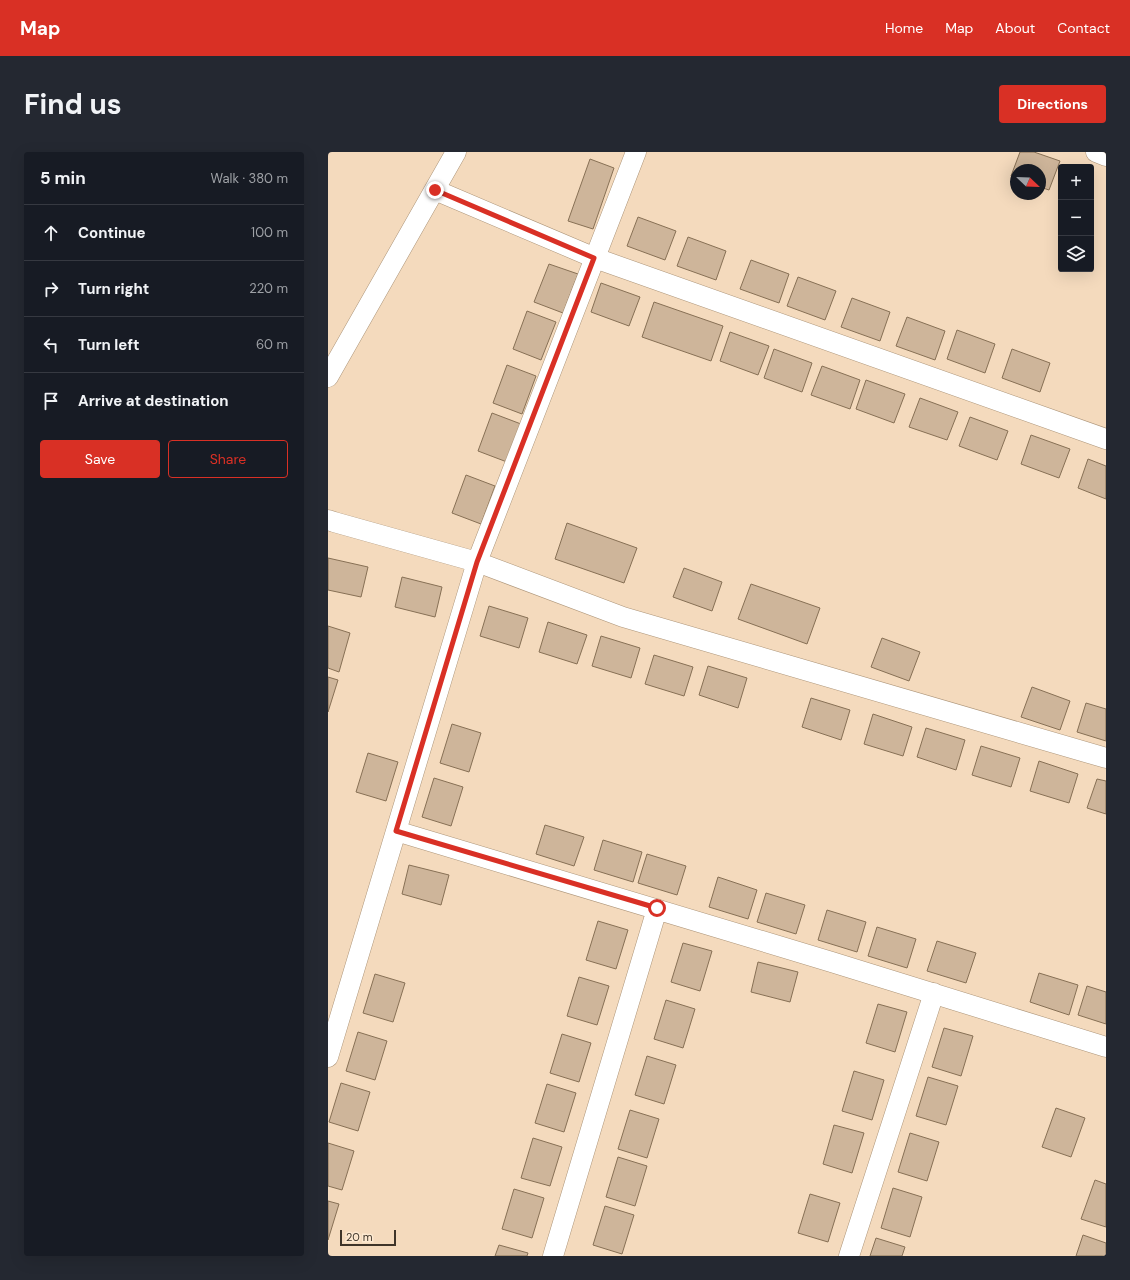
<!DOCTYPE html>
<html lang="en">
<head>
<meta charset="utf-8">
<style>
  :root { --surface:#171b24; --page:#242831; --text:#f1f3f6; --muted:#9ea1a6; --line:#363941; --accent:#d93025 }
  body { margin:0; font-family:"DM Sans",sans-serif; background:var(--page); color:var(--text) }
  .controls { position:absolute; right:12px; top:12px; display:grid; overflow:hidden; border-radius:4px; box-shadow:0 4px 16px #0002 }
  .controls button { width:36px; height:36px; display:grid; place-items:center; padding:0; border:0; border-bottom:1px solid var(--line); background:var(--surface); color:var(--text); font:20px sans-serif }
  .compass { position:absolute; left:682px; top:12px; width:36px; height:36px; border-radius:50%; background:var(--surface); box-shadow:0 4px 16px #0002; rotate:113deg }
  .scale { position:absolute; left:12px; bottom:10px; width:56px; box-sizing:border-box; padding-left:4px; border:2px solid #3e3429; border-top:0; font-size:11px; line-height:14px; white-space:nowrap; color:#3e3429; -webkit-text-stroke:3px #fde9d1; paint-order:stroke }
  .stop { position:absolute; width:12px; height:12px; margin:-9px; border:3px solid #d93025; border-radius:50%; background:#fff }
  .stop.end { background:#d93025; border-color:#fff; box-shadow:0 1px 4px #0008 }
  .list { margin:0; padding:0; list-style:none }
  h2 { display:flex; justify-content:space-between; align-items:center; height:52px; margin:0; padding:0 16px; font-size:17px }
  h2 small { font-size:13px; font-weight:400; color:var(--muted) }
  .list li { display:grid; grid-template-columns:26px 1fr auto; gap:12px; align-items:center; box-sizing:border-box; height:56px; padding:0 16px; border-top:1px solid var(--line) }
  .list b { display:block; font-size:15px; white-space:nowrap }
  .list em { font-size:13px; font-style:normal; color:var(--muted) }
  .actions { display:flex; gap:8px; padding:12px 16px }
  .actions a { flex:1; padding:9px 0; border:1px solid var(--accent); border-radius:4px; text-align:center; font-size:14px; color:var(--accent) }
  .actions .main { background:var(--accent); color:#fff }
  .icon { flex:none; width:22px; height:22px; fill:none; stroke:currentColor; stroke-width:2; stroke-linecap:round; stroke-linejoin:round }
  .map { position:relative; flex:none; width:778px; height:1104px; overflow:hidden; border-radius:4px }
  header { display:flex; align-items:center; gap:24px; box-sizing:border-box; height:56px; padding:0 20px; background:var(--accent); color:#fff }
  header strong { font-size:19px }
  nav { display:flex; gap:22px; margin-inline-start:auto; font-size:14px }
  .intro { display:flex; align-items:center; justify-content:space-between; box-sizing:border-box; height:96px; padding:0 24px }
  h1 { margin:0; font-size:28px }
  .button { padding:10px 18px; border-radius:4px; background:var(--accent); color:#fff; font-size:14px; font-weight:700 }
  main { display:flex; gap:24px; padding:0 24px }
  aside { flex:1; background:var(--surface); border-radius:4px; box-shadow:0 4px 16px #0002 }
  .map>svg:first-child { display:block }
  .building { fill:#ceb59a; stroke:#877055 }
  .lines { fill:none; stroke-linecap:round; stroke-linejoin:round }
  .street-casing { stroke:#ad9579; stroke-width:21 }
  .street { stroke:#fff; stroke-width:20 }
  .route { stroke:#d93025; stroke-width:5 }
</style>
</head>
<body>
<header>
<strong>Map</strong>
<nav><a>Home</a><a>Map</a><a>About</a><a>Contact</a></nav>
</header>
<div class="intro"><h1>Find us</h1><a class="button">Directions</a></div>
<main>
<aside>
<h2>5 min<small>Walk · 380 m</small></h2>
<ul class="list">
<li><svg class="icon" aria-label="ahead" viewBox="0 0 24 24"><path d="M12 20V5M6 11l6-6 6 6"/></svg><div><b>Continue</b></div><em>100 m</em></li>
<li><svg class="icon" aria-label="right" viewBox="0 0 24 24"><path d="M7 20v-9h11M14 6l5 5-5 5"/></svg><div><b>Turn right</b></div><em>220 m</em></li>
<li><svg class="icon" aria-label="left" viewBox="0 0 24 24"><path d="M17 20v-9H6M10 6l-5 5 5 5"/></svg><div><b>Turn left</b></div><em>60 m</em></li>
<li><svg class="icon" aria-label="arrive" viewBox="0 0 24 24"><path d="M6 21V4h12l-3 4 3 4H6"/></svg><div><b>Arrive at destination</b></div></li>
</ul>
<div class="actions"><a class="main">Save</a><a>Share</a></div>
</aside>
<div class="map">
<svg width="778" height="1104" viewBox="0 0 778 1104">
  <rect width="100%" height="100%" fill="#f4dabd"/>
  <path class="building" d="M 692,0 L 706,0 L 732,9 L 721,38 L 712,35 L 712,18 L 688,18 L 688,26 L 683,24 Z
    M 262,7 L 286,16 L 265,77 L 240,69 Z
    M 310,65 L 348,79 L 337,108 L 299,94 Z
    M 360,85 L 398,99 L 388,128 L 349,114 Z
    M 423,108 L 461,122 L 451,151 L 412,137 Z
    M 221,112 L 250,122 L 235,161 L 206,150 Z
    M 470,125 L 508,139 L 497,168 L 459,154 Z
    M 273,131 L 312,145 L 301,174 L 263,160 Z
    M 524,146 L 562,160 L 552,189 L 513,175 Z
    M 326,150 L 395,174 L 383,209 L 314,185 Z
    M 199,159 L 228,170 L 213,208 L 185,197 Z
    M 579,165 L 617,179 L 607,208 L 568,194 Z
    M 629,178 L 667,192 L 657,221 L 619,207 Z
    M 402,180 L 441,194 L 430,223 L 392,209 Z
    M 446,197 L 484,211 L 474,240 L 436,226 Z
    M 684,197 L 722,211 L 712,240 L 674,226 Z
    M 179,213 L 208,224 L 194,262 L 165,251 Z
    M 494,214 L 532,228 L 522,257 L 483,243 Z
    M 538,228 L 577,242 L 566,271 L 528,257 Z
    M 592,246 L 630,260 L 619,288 L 581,275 Z
    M 164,261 L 193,272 L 179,310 L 150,299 Z
    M 642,265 L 680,279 L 669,308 L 631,294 Z
    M 703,283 L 742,297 L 731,326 L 693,312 Z
    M 760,307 L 778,314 L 778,347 L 750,336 Z
    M 138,323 L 167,334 L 153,372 L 124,361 Z
    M 239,371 L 309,396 L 296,431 L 227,407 Z
    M 0,406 L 40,415 L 33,445 L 0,438 Z
    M 356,416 L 394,430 L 384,459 L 345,445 Z
    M 74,425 L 114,435 L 107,465 L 67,455 Z
    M 423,432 L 492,456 L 479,492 L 410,467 Z
    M 161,454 L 200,466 L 191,496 L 152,484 Z
    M 220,470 L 259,483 L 249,512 L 211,500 Z
    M 0,474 L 22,481 L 11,520 L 0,516 Z
    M 273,484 L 312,496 L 303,526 L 264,514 Z
    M 554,486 L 592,500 L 581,529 L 543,515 Z
    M 326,503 L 365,515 L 356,544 L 317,532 Z
    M 380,514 L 419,526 L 410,556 L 371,543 Z
    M 0,525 L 10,528 L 0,560 Z
    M 704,535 L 742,549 L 732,578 L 693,565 Z
    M 483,546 L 522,558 L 513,588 L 474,575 Z
    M 758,551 L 778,557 L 778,589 L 749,580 Z
    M 545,562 L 584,575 L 575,604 L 536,592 Z
    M 124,572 L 153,581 L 141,620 L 112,611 Z
    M 598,576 L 637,588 L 628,618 L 589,605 Z
    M 653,594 L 692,606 L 683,635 L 644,623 Z
    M 40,601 L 70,610 L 58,649 L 28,640 Z
    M 711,609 L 750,622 L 741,651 L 702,639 Z
    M 106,626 L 135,635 L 123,674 L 94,665 Z
    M 769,627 L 778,629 L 778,662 L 759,656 Z
    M 217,673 L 256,685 L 246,714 L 208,702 Z
    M 275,688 L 314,700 L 305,730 L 266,718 Z
    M 319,702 L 358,714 L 349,743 L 310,731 Z
    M 81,713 L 121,723 L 113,753 L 74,742 Z
    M 390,725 L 429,738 L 420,767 L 381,755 Z
    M 438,741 L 477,753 L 468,782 L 429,770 Z
    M 499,758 L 538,770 L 529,800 L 490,788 Z
    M 270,769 L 300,778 L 288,817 L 258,808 Z
    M 549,775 L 588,787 L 579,816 L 540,804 Z
    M 609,789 L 648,801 L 638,831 L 599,819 Z
    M 355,791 L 384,799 L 372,839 L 343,830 Z
    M 430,810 L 470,820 L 462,850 L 423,840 Z
    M 711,821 L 750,833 L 741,863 L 702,850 Z
    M 47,822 L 77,831 L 65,870 L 35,861 Z
    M 251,825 L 281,834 L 269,873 L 239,864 Z
    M 759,834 L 778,840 L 778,872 L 750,863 Z
    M 338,848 L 367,857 L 355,896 L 326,887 Z
    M 550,852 L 579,860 L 567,900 L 538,891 Z
    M 616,876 L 645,884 L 633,924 L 604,915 Z
    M 30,880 L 59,889 L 47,928 L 18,919 Z
    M 234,882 L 263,891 L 251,930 L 222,921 Z
    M 319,904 L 348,913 L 336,952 L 307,943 Z
    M 526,919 L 556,928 L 544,968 L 514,959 Z
    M 600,925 L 630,934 L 618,973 L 588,964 Z
    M 13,931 L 42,940 L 30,979 L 1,970 Z
    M 219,932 L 248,941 L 236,980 L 207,971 Z
    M 728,956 L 757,966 L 743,1005 L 714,995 Z
    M 302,958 L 331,967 L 319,1006 L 290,997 Z
    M 506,973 L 536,981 L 524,1021 L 495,1012 Z
    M 582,981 L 611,990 L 599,1029 L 570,1020 Z
    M 205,986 L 234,995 L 222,1034 L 193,1026 Z
    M 0,991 L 26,999 L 14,1038 L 0,1034 Z
    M 290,1005 L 319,1014 L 307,1054 L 278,1045 Z
    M 767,1028 L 778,1032 L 778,1075 L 753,1067 Z
    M 565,1036 L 594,1045 L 582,1085 L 553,1076 Z
    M 186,1037 L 216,1046 L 204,1086 L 174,1077 Z
    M 482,1042 L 512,1051 L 500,1090 L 470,1081 Z
    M 0,1049 L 11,1052 L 0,1088 Z
    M 277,1054 L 306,1063 L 294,1102 L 265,1093 Z
    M 755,1083 L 778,1091 L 778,1104 L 748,1104 Z
    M 548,1086 L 577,1095 L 574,1104 L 542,1104 Z
    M 171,1093 L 200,1101 L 199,1104 L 167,1104 Z"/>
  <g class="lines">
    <defs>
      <path id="street" d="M 768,0 L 778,4
        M 107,38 L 267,106 L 778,287
        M 0,225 L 128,0
        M 0,368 L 6,370 L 149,410 L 295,465 L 778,606
        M 68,679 C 305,749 542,821 778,895
        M 0,905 L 149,410 L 308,0
        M 225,1104 L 329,757
        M 521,1104 L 606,841"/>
    </defs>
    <use href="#street" class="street-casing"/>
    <use href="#street" class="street"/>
  </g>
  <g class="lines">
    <path class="route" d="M 107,38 L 266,106 L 149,410 L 68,679 L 329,756"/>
  </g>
</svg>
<div class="controls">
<button>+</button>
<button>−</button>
<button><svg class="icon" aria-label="layers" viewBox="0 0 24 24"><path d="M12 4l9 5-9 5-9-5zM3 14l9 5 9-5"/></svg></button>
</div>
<svg class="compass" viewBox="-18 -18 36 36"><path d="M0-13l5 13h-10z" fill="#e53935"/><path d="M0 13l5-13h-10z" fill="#9ea1a6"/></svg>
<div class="scale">20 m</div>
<div class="stop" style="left:329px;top:756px"></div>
<div class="stop end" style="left:107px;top:38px"></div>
</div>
</main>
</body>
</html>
